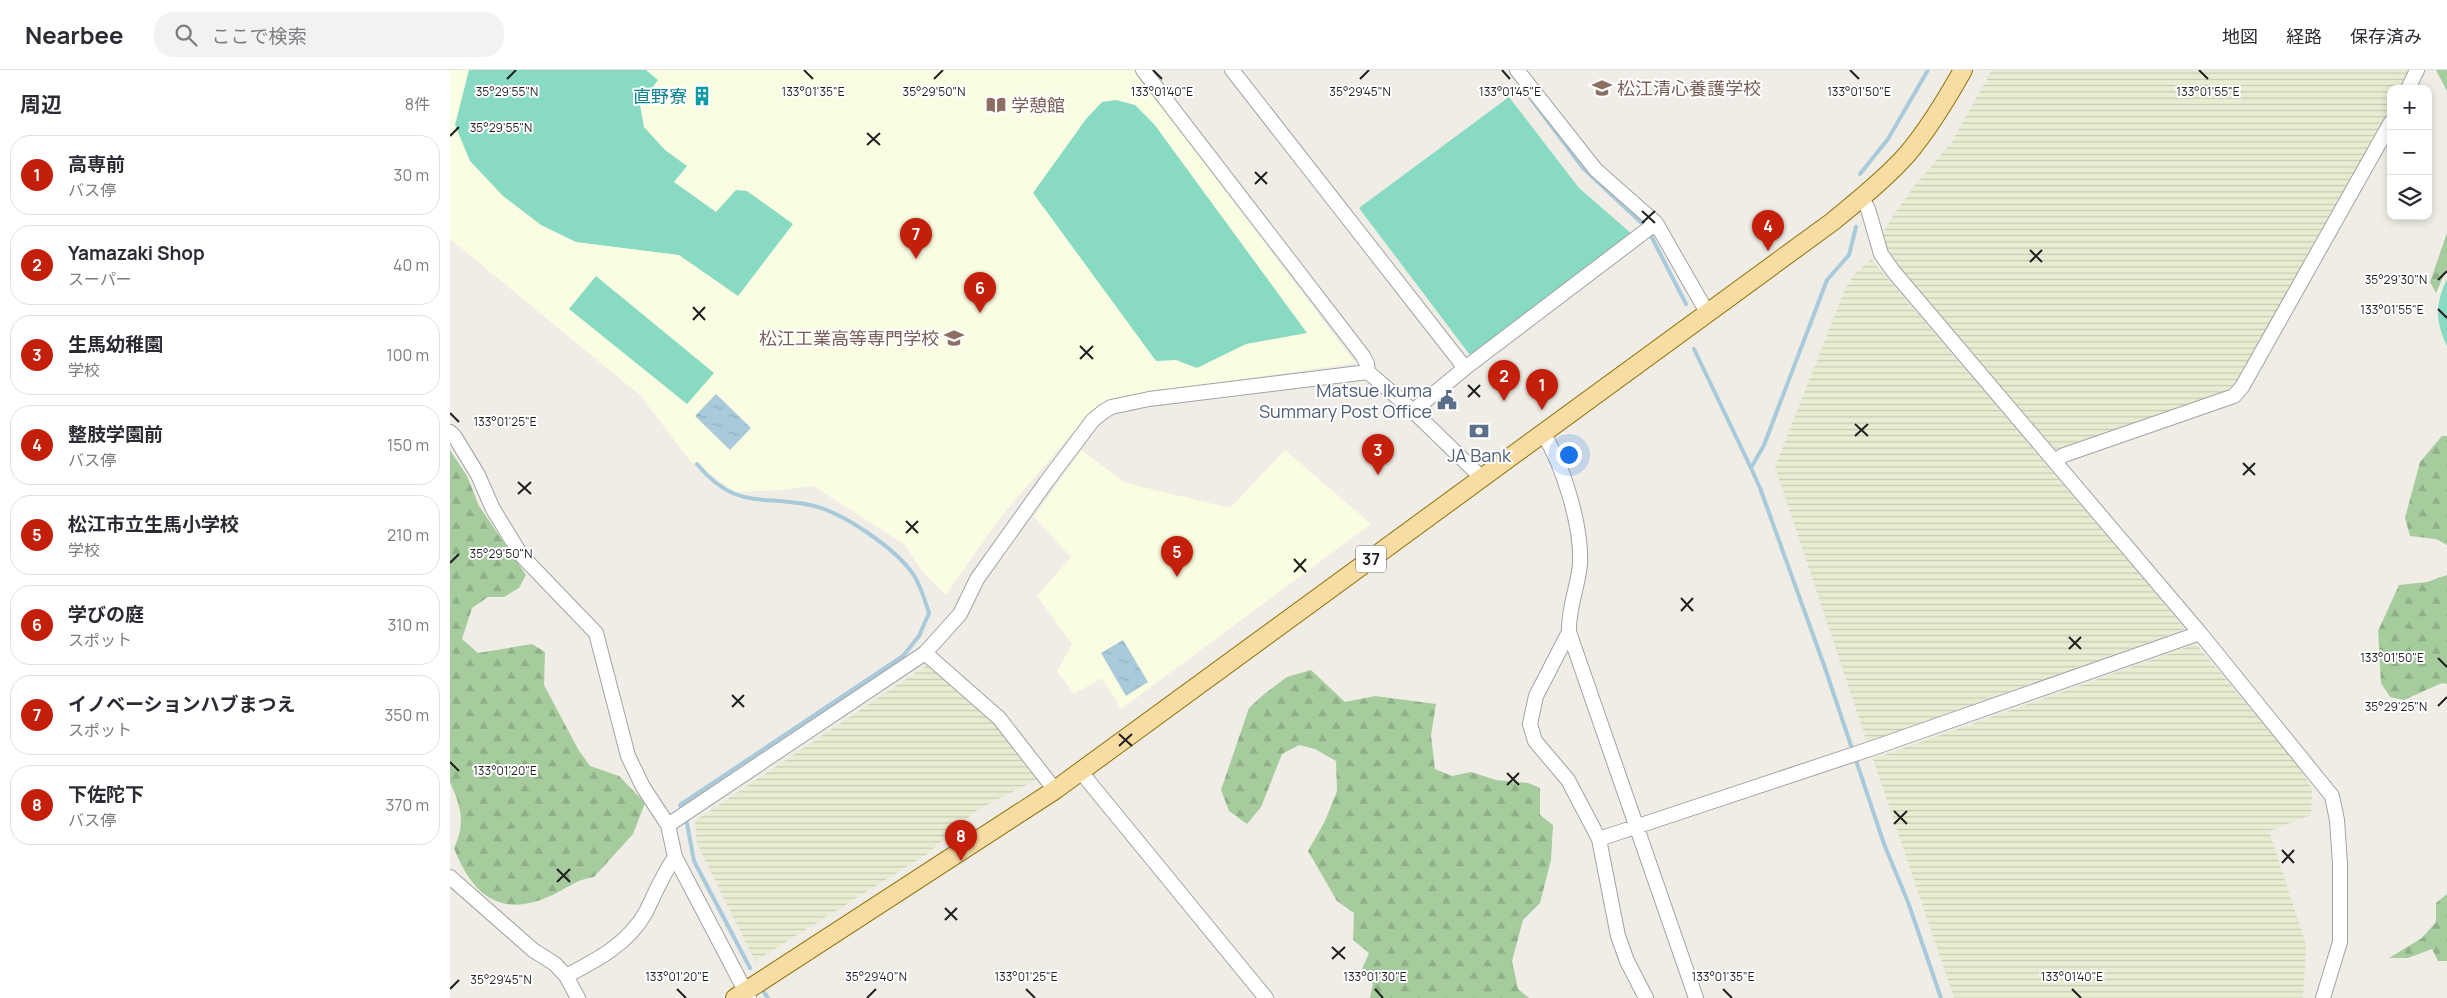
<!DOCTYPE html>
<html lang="ja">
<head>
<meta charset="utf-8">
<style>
  :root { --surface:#fff; --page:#f2f2f3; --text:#2b2b33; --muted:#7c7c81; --line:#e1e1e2; --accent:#c31f0b }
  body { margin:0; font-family:Manrope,"Noto Sans JP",sans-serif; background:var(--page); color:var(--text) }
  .controls { position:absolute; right:15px; top:15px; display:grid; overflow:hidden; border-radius:10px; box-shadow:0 2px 8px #0003 }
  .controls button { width:45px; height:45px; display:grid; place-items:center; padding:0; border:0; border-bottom:1px solid var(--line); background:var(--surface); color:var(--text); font:25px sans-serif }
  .you { position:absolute; left:1118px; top:384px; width:18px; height:18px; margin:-12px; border:4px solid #fff; border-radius:50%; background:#1a73e8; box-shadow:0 0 0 8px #1a73e833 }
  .badge { display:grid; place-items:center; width:32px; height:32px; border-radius:50%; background:var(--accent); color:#fff; font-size:16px; font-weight:700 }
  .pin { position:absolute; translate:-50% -41px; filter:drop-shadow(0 1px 2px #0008) }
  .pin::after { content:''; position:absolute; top:26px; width:18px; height:15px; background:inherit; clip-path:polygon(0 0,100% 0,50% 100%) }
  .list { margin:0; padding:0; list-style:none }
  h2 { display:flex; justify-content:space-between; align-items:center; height:65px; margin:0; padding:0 20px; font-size:21px }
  h2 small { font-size:16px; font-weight:400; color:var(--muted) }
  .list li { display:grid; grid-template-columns:32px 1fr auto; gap:15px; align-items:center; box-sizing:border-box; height:80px; margin:0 10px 10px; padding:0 10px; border:1px solid var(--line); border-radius:20px }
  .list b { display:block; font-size:19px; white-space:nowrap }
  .list p { margin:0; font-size:16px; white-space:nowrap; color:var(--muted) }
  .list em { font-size:16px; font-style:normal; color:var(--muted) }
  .icon { flex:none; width:28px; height:28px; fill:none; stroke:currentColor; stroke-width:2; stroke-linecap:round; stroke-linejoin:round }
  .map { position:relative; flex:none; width:1997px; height:928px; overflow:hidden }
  header { display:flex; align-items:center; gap:30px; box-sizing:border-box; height:70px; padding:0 25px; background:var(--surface); border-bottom:1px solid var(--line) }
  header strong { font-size:24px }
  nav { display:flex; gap:28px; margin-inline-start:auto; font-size:18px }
  .search { width:350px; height:45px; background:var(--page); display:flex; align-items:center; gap:12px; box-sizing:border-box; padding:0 18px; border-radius:20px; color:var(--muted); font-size:19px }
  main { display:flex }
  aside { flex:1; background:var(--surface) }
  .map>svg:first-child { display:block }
  .education { fill:#fafde1 }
  .farmland { fill:url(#farmland-rules) }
  .forest { fill:url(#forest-firs) }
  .pitch { fill:#88dac3 }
  .water { fill:url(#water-ripples) }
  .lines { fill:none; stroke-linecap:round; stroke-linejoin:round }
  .stream { stroke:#a9cada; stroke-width:4 }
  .minor-casing { stroke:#a3a3a3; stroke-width:16 }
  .major-casing { stroke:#917308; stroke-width:20 }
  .minor { stroke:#fff; stroke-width:14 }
  .major { stroke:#f7dca3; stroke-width:18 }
  .ticks { fill:none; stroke:#1f1f1f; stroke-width:2 }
  .labels { text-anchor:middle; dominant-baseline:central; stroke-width:4; stroke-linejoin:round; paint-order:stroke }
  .shield { fill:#fff; stroke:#626262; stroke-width:1 }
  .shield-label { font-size:16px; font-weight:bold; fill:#1f1f1f }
  .education-label { font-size:18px; fill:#785e54; stroke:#fff; text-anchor:start }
  .culture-label { font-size:18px; fill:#0d838f; stroke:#fff; text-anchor:end }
  .service-label { font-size:18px; fill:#4e5e75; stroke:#fff; text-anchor:end }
  .ticks-label { font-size:12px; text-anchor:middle; fill:#1f1f1f; stroke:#fff; stroke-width:4; stroke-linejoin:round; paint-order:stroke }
</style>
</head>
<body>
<header>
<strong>Nearbee</strong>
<div class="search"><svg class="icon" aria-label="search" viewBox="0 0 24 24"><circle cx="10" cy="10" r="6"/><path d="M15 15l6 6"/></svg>ここで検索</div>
<nav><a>地図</a><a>経路</a><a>保存済み</a></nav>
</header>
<main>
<aside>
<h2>周辺<small>8件</small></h2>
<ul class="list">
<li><span class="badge">1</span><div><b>高専前</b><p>バス停</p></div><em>30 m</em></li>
<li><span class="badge">2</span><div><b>Yamazaki Shop</b><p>スーパー</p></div><em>40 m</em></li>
<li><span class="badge">3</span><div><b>生馬幼稚園</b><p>学校</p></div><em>100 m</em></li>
<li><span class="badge">4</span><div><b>整肢学園前</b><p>バス停</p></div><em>150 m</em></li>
<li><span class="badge">5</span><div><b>松江市立生馬小学校</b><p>学校</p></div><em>210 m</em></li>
<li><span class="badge">6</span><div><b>学びの庭</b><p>スポット</p></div><em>310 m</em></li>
<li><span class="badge">7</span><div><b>イノベーションハブまつえ</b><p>スポット</p></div><em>350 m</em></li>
<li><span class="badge">8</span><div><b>下佐陀下</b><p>バス停</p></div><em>370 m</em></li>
</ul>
</aside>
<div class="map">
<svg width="1997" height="928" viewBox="0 0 1997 928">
  <defs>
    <pattern id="farmland-rules" width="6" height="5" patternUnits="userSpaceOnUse" patternTransform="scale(1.25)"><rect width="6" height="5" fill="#e8edd2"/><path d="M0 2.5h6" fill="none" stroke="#c7cbb4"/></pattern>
    <pattern id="forest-firs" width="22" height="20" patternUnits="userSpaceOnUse" patternTransform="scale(1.25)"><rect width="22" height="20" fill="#a6cc9d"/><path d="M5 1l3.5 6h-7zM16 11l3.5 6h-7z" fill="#8eaf87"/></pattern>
    <pattern id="water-ripples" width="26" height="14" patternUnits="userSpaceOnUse" patternTransform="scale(1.25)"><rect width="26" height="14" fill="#a9cada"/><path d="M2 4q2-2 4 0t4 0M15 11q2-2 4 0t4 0" fill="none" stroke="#91adbb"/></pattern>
  </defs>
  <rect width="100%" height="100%" fill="#efede6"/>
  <path class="education" d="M 0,0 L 684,0 L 905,293 L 669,327 L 642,340 L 549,449 L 496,525 L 472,501 L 454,474 L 363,416 L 333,420 L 286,422 L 240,391 L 191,326 L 0,169 Z
    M 631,380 L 676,413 L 780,438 L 835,380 L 921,454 L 671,639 L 652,608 L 624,624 L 607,601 L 622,574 L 587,526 L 621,487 L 584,447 Z"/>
  <path class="farmland" d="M 1542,0 L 1962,0 L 1953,19 L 1941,19 L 1941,42 L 1790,311 L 1781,322 L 1607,384 L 1440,190 L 1432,165 L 1444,144 L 1467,113 L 1501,73 Z
    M 1421,189 L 1691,506 L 1735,559 L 1417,672 L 1325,397 L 1395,219 L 1404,205 Z
    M 1746,574 L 1851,699 L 1862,719 L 1861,745 L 1819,761 L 1856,874 L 1853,928 L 1504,928 L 1423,689 Z
    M 477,595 L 544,653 L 588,709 L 527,740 L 477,784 L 305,891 L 247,774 L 245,751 Z"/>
  <path class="forest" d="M 1986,0 L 1997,0 L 1997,21 Z
    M 1997,163 L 1997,198 L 1986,223 L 1980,212 Z
    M 1992,366 L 1997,366 L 1997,475 L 1986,469 L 1960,466 L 1955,448 L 1970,392 Z
    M 0,380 L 17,406 L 29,436 L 76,505 L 69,518 L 54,527 L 38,527 L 22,538 L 12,569 L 28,583 L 82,574 L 95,582 L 94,615 L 128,679 L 140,696 L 169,706 L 195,733 L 183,764 L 144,807 C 126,809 115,820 98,827 C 49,848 22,824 4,778 C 16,753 11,737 0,712 Z
    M 1997,505 L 1997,614 L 1992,613 L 1954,630 L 1940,627 L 1931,613 L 1928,561 L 1949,515 L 1977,512 Z
    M 861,600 L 895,632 L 925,626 L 986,634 L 981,665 L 985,699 L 1002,706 L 1021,702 L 1046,710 L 1078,713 L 1090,718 L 1090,745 L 1103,755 L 1101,790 L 1090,833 L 1073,850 L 1062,891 L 1068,919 L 1079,928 L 920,928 L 923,914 L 910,904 L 919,883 L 903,870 L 904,843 L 887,831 L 858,781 L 875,751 L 887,721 L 886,691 L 865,679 L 849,675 L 832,684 L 811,737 L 797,754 L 779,741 L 771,720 L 799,638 L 813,625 L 837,607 Z
    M 1997,824 L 1997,891 L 1988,891 L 1982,879 L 1958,888 L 1939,888 L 1972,868 L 1986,852 L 1986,833 Z"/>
  <path class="pitch" d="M 19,0 L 196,0 L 208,10 L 190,35 L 194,57 L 215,80 L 237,96 L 224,112 L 266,142 L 286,120 L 297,121 L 343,154 L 288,226 L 229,185 L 126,172 L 91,155 L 53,126 L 20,91 L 5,55 Z
    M 1059,27 L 1129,118 L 1183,165 L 1020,285 L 909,138 Z
    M 666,30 L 685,35 L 704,54 L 857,263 L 796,274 L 747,298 L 726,290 L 706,291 L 583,123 L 636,49 L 652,32 Z
    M 146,206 L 264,303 L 237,334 L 119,239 Z
    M 1997,209 L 1997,276 C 1985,251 1985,234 1997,209 Z"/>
  <path class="water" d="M 266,324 L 301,358 L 280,380 L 245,346 Z
    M 673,570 L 698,612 L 676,626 L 651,583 Z"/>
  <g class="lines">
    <path class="stream" d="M 1079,26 L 1133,98 L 1195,156
      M 1410,104 L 1438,69 L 1478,0
      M 1406,157 L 1399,185 L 1377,210 L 1314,375 L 1301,398 L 1310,418 L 1375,598 L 1434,774 L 1458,832 L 1491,928
      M 1199,162 L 1236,234
      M 1244,279 L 1301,398
      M 233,741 L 230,735 L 453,586 L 469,566 L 479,543 C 475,530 471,516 463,504 C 445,478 391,441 360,435 C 310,425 285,440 247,394
      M 236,748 L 244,791 L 300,898
      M 311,918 L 318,928"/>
    <defs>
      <path id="minor" d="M 693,0 L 913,286 L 917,294 L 918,302
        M 782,0 L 1015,298 L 963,341
        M 1067,0 L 1146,100 L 1206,153 L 1258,244
        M 1958,19 L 1967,0
        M 1412,128 L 1418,139 L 1431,184 L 1443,201 L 1750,563 L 1882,726 L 1887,750 L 1890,794 L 1890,872 L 1873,928
        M 1015,298 L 1206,153
        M 0,362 L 5,367 L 28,405 L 43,439 L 71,485 L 146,563 L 178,686 L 193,717 L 218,755 L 225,787 L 299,928
        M 1093,363 C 1113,395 1132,456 1130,494 C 1128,517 1118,538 1119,562 L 1246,928
        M 1604,391 L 1614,385 L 1784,326 L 1792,317 L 1941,52
        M 1119,562 L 1086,626 L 1080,654 L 1085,671 L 1118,710 L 1149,769 L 1168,866 L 1177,891 L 1196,928
        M 475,583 L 549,648 L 605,720
        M 630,701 L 816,928
        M 218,755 L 475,583 L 510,544 L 527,509 L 597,411 L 643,350 L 653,342 L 661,337 L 699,329 L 918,302 L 963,341 L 1032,408
        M 1149,769 L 1423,678 L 1750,563
        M 0,807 L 83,880 L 105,894 L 116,906 L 128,928
        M 116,906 C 147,890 178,874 196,842 C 205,823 213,804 225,787"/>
      <path id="major" d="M 285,928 L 605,720 L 1382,152 C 1405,133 1428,115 1449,93 C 1473,69 1496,30 1513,0"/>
    </defs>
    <use href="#minor" class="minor-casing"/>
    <use href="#major" class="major-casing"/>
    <use href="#minor" class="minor"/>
    <use href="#major" class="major"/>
  </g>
  <path class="ticks" d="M 354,0 L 363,9M 703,0 L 712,9M 1052,0 L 1060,9M 1400,0 L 1409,9M 1749,0 L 1758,9M 57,9 L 66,0M 484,9 L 493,0M 910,9 L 919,0M 417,63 L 430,75M 0,66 L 9,57M 417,75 L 430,63M 805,102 L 817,114M 805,114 L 817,102M 1192,141 L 1205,153M 1192,153 L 1205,141M 1580,180 L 1592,192M 1580,192 L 1592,180M 1988,210 L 1997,201M 243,237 L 255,250M 1988,239 L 1997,248M 243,250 L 255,237M 630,276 L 643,289M 630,289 L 643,276M 1018,315 L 1030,327M 1018,327 L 1030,315M 0,343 L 9,352M 1405,354 L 1418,366M 1405,366 L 1418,354M 1793,393 L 1805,405M 1793,405 L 1805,393M 68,412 L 81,424M 68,424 L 81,412M 456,451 L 468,463M 456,463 L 468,451M 844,489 L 856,502M 0,493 L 9,484M 844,502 L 856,489M 1231,528 L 1243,541M 1231,541 L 1243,528M 1619,567 L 1631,579M 1619,579 L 1631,567M 1988,588 L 1997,597M 282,625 L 294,637M 1988,636 L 1997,627M 282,637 L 294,625M 669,664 L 682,676M 669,676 L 682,664M 0,692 L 9,701M 1057,703 L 1069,715M 1057,715 L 1069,703M 1444,741 L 1457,754M 1444,754 L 1457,741M 1832,780 L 1844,793M 1832,793 L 1844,780M 107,799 L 120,812M 107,812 L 120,799M 495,838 L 507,850M 495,850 L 507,838M 882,877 L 895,889M 882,889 L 895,877M 0,919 L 9,910M 227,919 L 236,928M 576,919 L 585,928M 925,919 L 933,928M 1273,919 L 1282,928M 1622,919 L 1631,928M 417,928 L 426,919"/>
  <defs>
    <symbol id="school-bare" viewBox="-9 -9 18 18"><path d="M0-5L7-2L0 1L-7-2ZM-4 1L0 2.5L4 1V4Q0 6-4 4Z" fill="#8d6e63" stroke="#fff" stroke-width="2.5" paint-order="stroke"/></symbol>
    <symbol id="building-bare" viewBox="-9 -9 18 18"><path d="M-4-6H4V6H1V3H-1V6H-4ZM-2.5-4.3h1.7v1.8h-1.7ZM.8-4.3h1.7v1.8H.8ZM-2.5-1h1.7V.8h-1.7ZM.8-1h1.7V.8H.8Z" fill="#0f9aa8" stroke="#fff" stroke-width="2.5" paint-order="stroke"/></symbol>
    <symbol id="library-bare" viewBox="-9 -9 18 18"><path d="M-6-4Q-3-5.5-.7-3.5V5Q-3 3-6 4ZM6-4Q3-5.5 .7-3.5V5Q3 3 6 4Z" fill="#8d6e63" stroke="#fff" stroke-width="2.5" paint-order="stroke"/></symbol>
    <symbol id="university-bare" viewBox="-9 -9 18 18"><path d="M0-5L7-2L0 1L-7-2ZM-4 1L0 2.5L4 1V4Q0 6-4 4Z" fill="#8d6e63" stroke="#fff" stroke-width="2.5" paint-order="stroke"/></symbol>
    <symbol id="civic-bare" viewBox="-9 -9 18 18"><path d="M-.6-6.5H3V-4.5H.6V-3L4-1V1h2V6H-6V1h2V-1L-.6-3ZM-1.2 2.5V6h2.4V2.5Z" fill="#5c6f8a" stroke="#fff" stroke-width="2.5" paint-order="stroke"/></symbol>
    <symbol id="bank-bare" viewBox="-9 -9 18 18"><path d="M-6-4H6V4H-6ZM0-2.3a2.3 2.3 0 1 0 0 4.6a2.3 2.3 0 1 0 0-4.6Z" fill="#5c6f8a" stroke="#fff" stroke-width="2.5" paint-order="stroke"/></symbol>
  </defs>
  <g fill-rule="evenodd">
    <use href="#school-bare" x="1138" y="4" width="28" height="28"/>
    <use href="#building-bare" x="238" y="12" width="28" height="28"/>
    <use href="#library-bare" x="532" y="21" width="28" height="28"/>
    <use href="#university-bare" x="490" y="254" width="28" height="28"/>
    <use href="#civic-bare" x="983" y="316" width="28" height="28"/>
    <use href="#bank-bare" x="1015" y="347" width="28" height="28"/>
  </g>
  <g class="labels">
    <rect class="shield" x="906" y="475.5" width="30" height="27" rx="4"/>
    <g class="shield-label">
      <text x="921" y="489">37</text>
    </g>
    <g class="education-label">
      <text x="1167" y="18">松江清心養護学校</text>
      <text x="561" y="35">学憩館</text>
      <text x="489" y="268" text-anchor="end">松江工業高等専門学校</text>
    </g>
    <g class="culture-label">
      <text x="237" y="26">直野寮</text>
    </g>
    <g class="service-label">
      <text x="982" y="320">Matsue Ikuma<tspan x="982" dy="21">Summary Post Office</tspan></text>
      <text x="1029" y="385" text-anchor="middle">JA Bank</text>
    </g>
  </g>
  <g class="ticks-label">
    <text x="57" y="26">35°29'55"N</text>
    <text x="363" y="26">133°01'35"E</text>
    <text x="484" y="26">35°29'50"N</text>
    <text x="712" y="26">133°01'40"E</text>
    <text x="910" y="26">35°29'45"N</text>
    <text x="1060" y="26">133°01'45"E</text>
    <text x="1409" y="26">133°01'50"E</text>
    <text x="1758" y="26">133°01'55"E</text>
    <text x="51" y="62">35°29'55"N</text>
    <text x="1946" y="214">35°29'30"N</text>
    <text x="1942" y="244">133°01'55"E</text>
    <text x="55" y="356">133°01'25"E</text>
    <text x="51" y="488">35°29'50"N</text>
    <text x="1942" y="592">133°01'50"E</text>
    <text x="1946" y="641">35°29'25"N</text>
    <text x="55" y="705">133°01'20"E</text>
    <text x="426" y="911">35°29'40"N</text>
    <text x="227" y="911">133°01'20"E</text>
    <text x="576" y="911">133°01'25"E</text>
    <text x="925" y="911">133°01'30"E</text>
    <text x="1273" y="911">133°01'35"E</text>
    <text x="1622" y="911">133°01'40"E</text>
    <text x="51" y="914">35°29'45"N</text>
  </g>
</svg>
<div class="controls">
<button>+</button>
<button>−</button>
<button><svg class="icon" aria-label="layers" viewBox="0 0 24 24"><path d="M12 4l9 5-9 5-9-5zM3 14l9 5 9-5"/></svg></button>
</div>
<div class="you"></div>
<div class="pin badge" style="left:1092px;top:340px">1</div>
<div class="pin badge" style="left:1054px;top:331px">2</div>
<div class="pin badge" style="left:928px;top:405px">3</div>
<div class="pin badge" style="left:1318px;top:181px">4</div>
<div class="pin badge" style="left:727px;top:507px">5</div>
<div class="pin badge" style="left:530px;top:243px">6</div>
<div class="pin badge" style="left:466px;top:189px">7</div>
<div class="pin badge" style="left:511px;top:791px">8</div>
</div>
</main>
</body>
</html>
